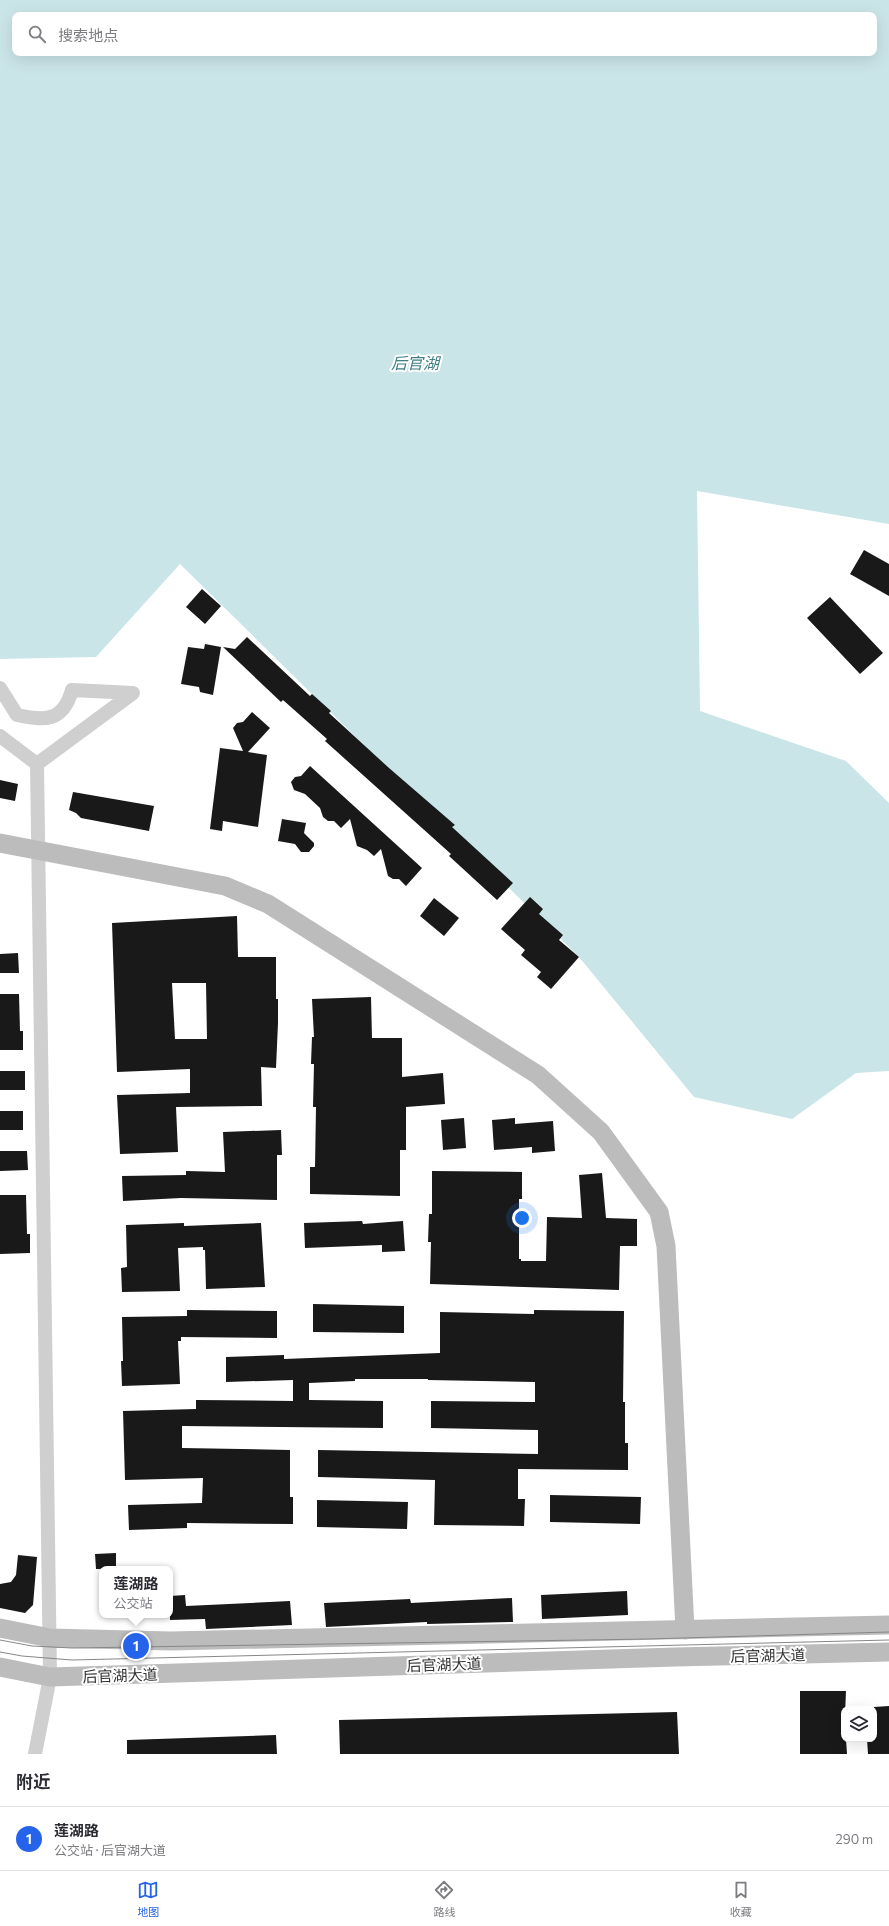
<!DOCTYPE html>
<html lang="zh">
<head>
<meta charset="utf-8">
<style>
  :root { --surface:#fff; --page:#f7f7f7; --text:#2b2b33; --muted:#7c7c81; --line:#e1e1e2; --accent:#2563eb }
  body { margin:0; font-family:Commissioner,"Noto Sans SC",sans-serif; background:var(--page); color:var(--text) }
  .controls { position:absolute; right:12px; bottom:12px; display:grid; overflow:hidden; border-radius:8px; box-shadow:0 4px 16px #0002 }
  .controls button { width:36px; height:36px; display:grid; place-items:center; padding:0; border:0; border-bottom:1px solid var(--line); background:var(--surface); color:var(--text); font:20px sans-serif }
  .you { position:absolute; left:522px; top:1218px; width:14px; height:14px; margin:-10px; border:3px solid #fff; border-radius:50%; background:#1a73e8; box-shadow:0 0 0 6px #1a73e833 }
  .badge { display:grid; place-items:center; width:26px; height:26px; border-radius:50%; background:var(--accent); color:#fff; font-size:13px; font-weight:700 }
  .pin { position:absolute; translate:-50% -50%; border:2px solid #fff; box-shadow:0 1px 4px #0006 }
  .popup { position:absolute; left:99px; top:1566px; width:74px; height:52px; box-sizing:border-box; display:grid; place-content:center; border-radius:8px; background:var(--surface); filter:drop-shadow(0 1px 3px #0005); font-size:13px; white-space:nowrap; color:var(--muted) }
  .popup b { font-size:15px; color:var(--text) }
  .popup::after { content:''; position:absolute; left:50%; top:100%; margin-left:-8px; border:8px solid transparent; border-top-color:var(--surface) }
  .list { margin:0; padding:0; list-style:none }
  h2 { display:flex; justify-content:space-between; align-items:center; height:52px; margin:0; padding:0 16px; font-size:17px }
  h2 small { font-size:13px; font-weight:400; color:var(--muted) }
  .list li { display:grid; grid-template-columns:26px 1fr auto; gap:12px; align-items:center; box-sizing:border-box; height:64px; padding:0 16px; border-top:1px solid var(--line) }
  .list b { display:block; font-size:15px; white-space:nowrap }
  .list p { margin:0; font-size:13px; white-space:nowrap; color:var(--muted) }
  .list em { font-size:13px; font-style:normal; color:var(--muted) }
  .icon { flex:none; width:22px; height:22px; fill:none; stroke:currentColor; stroke-width:2; stroke-linecap:round; stroke-linejoin:round }
  .map { position:relative; flex:none; width:889px; height:1754px; overflow:hidden }
  .search { position:absolute; background:var(--surface); box-shadow:0 4px 16px #0002; left:12px; right:12px; top:12px; height:44px; display:flex; align-items:center; gap:10px; box-sizing:border-box; padding:0 14px; border-radius:8px; color:var(--muted); font-size:15px }
  .sheet { height:116px; background:var(--surface) }
  nav { display:flex; justify-content:space-around; align-items:center; box-sizing:border-box; height:56px; border-top:1px solid var(--line); background:var(--surface); font-size:11px; color:var(--muted) }
  nav a { display:grid; justify-items:center; gap:2px }
  nav .on { color:var(--accent) }
  .map>svg:first-child { display:block }
  .water { fill:#cae5e8; fill-rule:evenodd }
  .building { fill:#191919; fill-rule:evenodd }
  .lines { fill:none; stroke-linecap:round; stroke-linejoin:round }
  .street { stroke:#cfcfcf; stroke-width:14 }
  .secondary { stroke:#bcbcbc; stroke-width:19 }
  .tram { stroke:#878787; stroke-width:1 }
  .labels { text-anchor:middle; dominant-baseline:central; stroke-width:4; stroke-linejoin:round; paint-order:stroke }
  .street-label { font-size:15px; fill:#323232; stroke:#fff }
  .water-label { font-size:16px; font-style:italic; fill:#3f7f83; stroke:#fff }
</style>
</head>
<body>
<div class="map">
<svg width="889" height="1754" viewBox="0 0 889 1754">
  <rect width="100%" height="100%" fill="#fff"/>
  <path class="water" d="M 0,0 L 889,0 L 889,524 L 697,491 L 700,711 L 846,761 L 889,803 L 889,1071 L 856,1073 L 792,1119 L 694,1097 L 579,957 L 180,564 L 96,657 L 0,659 ZM 15,15 L 874,15 L 874,53 L 15,53 Z"/>
  <path class="building" d="M 864,550 L 889,564 L 889,596 L 850,574 Z
    M 202,589 L 221,606 L 205,624 L 186,607 Z
    M 830,597 L 883,653 L 860,674 L 807,618 Z
    M 247,637 L 310,696 L 312,694 L 331,711 L 329,713 L 389,768 L 455,825 L 452,827 L 513,883 L 497,900 L 449,856 L 451,854 L 325,741 L 327,739 L 283,700 L 281,702 L 223,647 L 235,649 Z
    M 205,644 L 221,647 L 213,695 L 200,692 L 199,687 L 181,684 L 188,647 L 204,649 Z
    M 252,712 L 270,728 L 248,752 L 267,755 L 258,827 L 223,821 L 222,831 L 210,829 L 220,748 L 243,751 L 233,728 L 237,723 L 243,722 Z
    M 310,766 L 422,868 L 406,886 L 399,879 L 393,879 L 388,876 L 381,849 L 374,856 L 367,850 L 357,846 L 350,819 L 341,828 L 334,821 L 328,821 L 323,817 L 320,808 L 305,794 L 294,790 L 291,782 L 295,777 L 301,776 Z
    M 0,780 L 18,784 L 15,801 L 0,798 Z
    M 73,792 L 154,806 L 149,831 L 81,818 L 76,813 L 69,810 Z
    M 282,819 L 306,823 L 304,833 L 314,843 L 314,846 L 309,852 L 301,852 L 295,844 L 278,841 Z
    M 530,897 L 543,909 L 539,914 L 563,935 L 559,940 L 579,957 L 551,989 L 537,977 L 541,972 L 521,955 L 525,950 L 501,929 Z
    M 434,898 L 459,918 L 444,936 L 420,916 Z
    M 237,916 L 238,957 L 276,957 L 276,999 L 278,999 L 278,1023 L 276,1068 L 261,1067 L 262,1106 L 176,1107 L 178,1152 L 120,1154 L 117,1095 L 190,1093 L 190,1069 L 117,1072 L 112,923 ZM 172,983 L 206,983 L 207,1039 L 175,1039 Z
    M 18,953 L 19,973 L 0,973 L 0,954 Z
    M 0,994 L 19,994 L 20,1031 L 23,1031 L 23,1050 L 0,1050 Z
    M 371,997 L 372,1038 L 402,1038 L 402,1077 L 443,1073 L 445,1104 L 406,1107 L 406,1150 L 400,1150 L 400,1196 L 310,1194 L 310,1167 L 315,1167 L 316,1107 L 313,1107 L 314,1064 L 311,1064 L 312,1037 L 314,1037 L 312,999 Z
    M 0,1071 L 25,1071 L 25,1090 L 0,1090 Z
    M 0,1111 L 23,1111 L 23,1130 L 0,1130 Z
    M 464,1118 L 466,1148 L 443,1150 L 441,1120 Z
    M 515,1118 L 515,1124 L 553,1121 L 555,1151 L 532,1153 L 532,1147 L 494,1150 L 492,1120 Z
    M 281,1130 L 282,1155 L 277,1155 L 277,1200 L 181,1198 L 123,1201 L 122,1176 L 186,1175 L 186,1171 L 225,1172 L 223,1132 Z
    M 0,1151 L 27,1151 L 28,1170 L 0,1171 Z
    M 432,1171 L 522,1172 L 522,1199 L 519,1199 L 519,1259 L 521,1259 L 521,1261 L 546,1261 L 547,1217 L 582,1218 L 579,1175 L 602,1173 L 606,1218 L 637,1219 L 637,1246 L 620,1246 L 619,1290 L 430,1284 L 431,1242 L 428,1242 L 429,1214 L 432,1214 Z
    M 0,1195 L 26,1195 L 27,1234 L 30,1234 L 30,1253 L 0,1254 Z
    M 362,1221 L 363,1224 L 403,1221 L 405,1251 L 382,1252 L 382,1245 L 305,1248 L 304,1223 Z
    M 184,1223 L 184,1226 L 261,1223 L 265,1287 L 206,1289 L 205,1250 L 203,1250 L 203,1247 L 178,1248 L 180,1291 L 122,1292 L 121,1268 L 127,1267 L 126,1225 Z
    M 313,1304 L 404,1306 L 404,1333 L 313,1332 Z
    M 187,1310 L 277,1311 L 277,1338 L 181,1337 L 181,1341 L 178,1341 L 180,1384 L 122,1386 L 121,1361 L 123,1361 L 122,1317 L 187,1316 Z
    M 534,1310 L 624,1311 L 623,1402 L 625,1402 L 625,1443 L 628,1443 L 628,1470 L 518,1469 L 518,1499 L 525,1499 L 524,1526 L 434,1525 L 435,1480 L 318,1477 L 318,1450 L 538,1454 L 538,1430 L 431,1428 L 431,1401 L 535,1402 L 535,1382 L 428,1380 L 428,1379 L 355,1379 L 355,1381 L 309,1383 L 309,1400 L 383,1401 L 383,1428 L 182,1426 L 182,1448 L 290,1450 L 290,1497 L 293,1497 L 293,1524 L 187,1523 L 187,1528 L 129,1530 L 128,1505 L 202,1503 L 203,1478 L 125,1480 L 123,1411 L 196,1409 L 196,1400 L 293,1401 L 293,1380 L 226,1382 L 226,1357 L 284,1355 L 284,1359 L 440,1353 L 440,1312 L 534,1314 Z
    M 550,1495 L 641,1497 L 640,1524 L 550,1522 Z
    M 317,1500 L 408,1502 L 407,1529 L 317,1527 Z
    M 116,1553 L 116,1569 L 96,1569 L 95,1554 Z
    M 18,1555 L 37,1557 L 33,1605 L 25,1613 L 0,1608 L 0,1584 L 11,1582 L 16,1575 Z
    M 627,1591 L 628,1615 L 542,1619 L 541,1595 Z
    M 185,1595 L 186,1606 L 290,1601 L 292,1625 L 206,1629 L 205,1619 L 170,1620 L 170,1596 Z
    M 512,1598 L 513,1622 L 427,1624 L 427,1622 L 326,1627 L 324,1603 L 410,1599 L 411,1603 Z
    M 800,1691 L 846,1691 L 844,1739 L 846,1739 L 847,1754 L 800,1754 Z
    M 889,1706 L 889,1754 L 868,1754 L 867,1739 L 874,1739 L 874,1707 Z
    M 677,1712 L 679,1754 L 340,1754 L 339,1720 Z
    M 276,1735 L 277,1754 L 127,1754 L 127,1740 Z"/>
  <g class="lines">
    <path class="street" d="M 0,688 L 17,715 C 45,721 63,722 72,690 L 133,693 L 37,764 L 50,1677 L 35,1754
      M 0,736 L 37,764"/>
    <path class="secondary" d="M 0,843 L 225,886 L 268,904 L 538,1075 L 601,1132 L 659,1212 L 666,1246 L 685,1630
      M 0,1628 L 50,1638 L 171,1641 L 889,1625
      M 0,1667 L 50,1677 L 675,1657 L 889,1652"/>
    <path class="tram" d="M 0,1640 L 32,1646 L 72,1648 L 648,1639 L 889,1632
      M 0,1652 L 22,1656 L 72,1660 L 889,1640"/>
  </g>
  <g class="labels">
    <g class="street-label">
      <text transform="translate(768 1655) rotate(-1)">后官湖大道</text>
      <text transform="translate(444 1664) rotate(-2)">后官湖大道</text>
      <text transform="translate(120 1675) rotate(-2)">后官湖大道</text>
    </g>
    <g class="water-label">
      <text x="415" y="362">后官湖</text>
    </g>
  </g>
</svg>
<div class="controls">
<button><svg class="icon" aria-label="layers" viewBox="0 0 24 24"><path d="M12 4l9 5-9 5-9-5zM3 14l9 5 9-5"/></svg></button>
</div>
<div class="you"></div>
<div class="pin badge" style="left:136px;top:1646px">1</div>
<div class="popup"><b>莲湖路</b>公交站</div>
<div class="search"><svg class="icon" aria-label="search" viewBox="0 0 24 24"><circle cx="10" cy="10" r="6"/><path d="M15 15l6 6"/></svg>搜索地点</div>
</div>
<section class="sheet">
<h2>附近<small></small></h2>
<ul class="list">
<li><span class="badge">1</span><div><b>莲湖路</b><p>公交站 · 后官湖大道</p></div><em>290 m</em></li>
</ul>
</section>
<nav>
<a class="on"><svg class="icon" aria-label="map" viewBox="0 0 24 24"><path d="M3 6l6-2 6 2 6-2v14l-6 2-6-2-6 2zM9 4v14M15 6v14"/></svg>地图</a>
<a><svg class="icon" aria-label="directions" viewBox="0 0 24 24"><path d="M12 3l9 9-9 9-9-9zM9 14v-3h6M13 9l2 2-2 2"/></svg>路线</a>
<a><svg class="icon" aria-label="saved" viewBox="0 0 24 24"><path d="M7 4h10v16l-5-4-5 4z"/></svg>收藏</a>
</nav>
</body>
</html>
